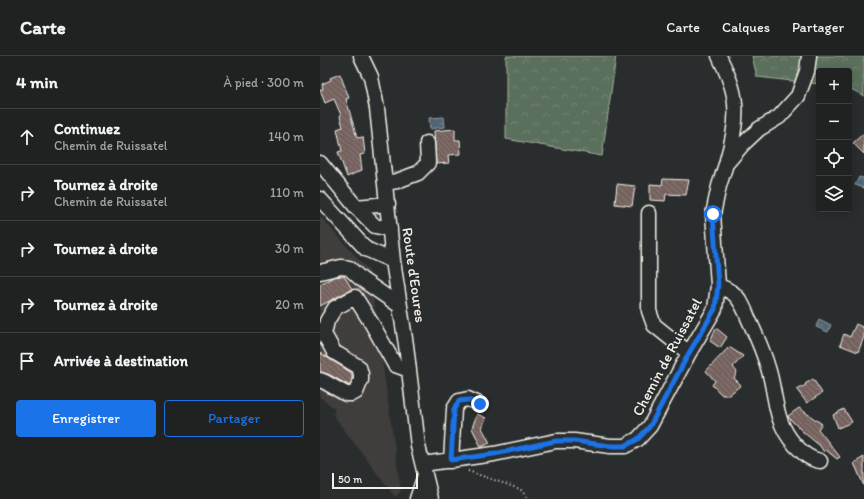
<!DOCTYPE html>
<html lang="fr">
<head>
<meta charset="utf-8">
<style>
  :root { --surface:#202222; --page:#282a2a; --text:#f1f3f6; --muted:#a2a4a5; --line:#3d3f40; --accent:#1a73e8 }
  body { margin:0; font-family:Itim,sans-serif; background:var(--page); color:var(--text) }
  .controls { position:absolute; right:12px; top:12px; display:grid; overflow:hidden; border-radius:4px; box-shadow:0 2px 10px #0003 }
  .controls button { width:36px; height:36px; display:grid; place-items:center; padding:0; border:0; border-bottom:1px solid var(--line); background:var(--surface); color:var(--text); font:20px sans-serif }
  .scale { position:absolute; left:12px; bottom:10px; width:86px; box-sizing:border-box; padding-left:4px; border:2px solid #f4f1e8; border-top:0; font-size:11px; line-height:14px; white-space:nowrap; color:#f4f1e8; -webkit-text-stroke:3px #2a2d2e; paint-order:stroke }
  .stop { position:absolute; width:12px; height:12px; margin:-9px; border:3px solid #1a73e8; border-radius:50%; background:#fff }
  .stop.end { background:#1a73e8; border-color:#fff; box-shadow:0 1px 4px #0008 }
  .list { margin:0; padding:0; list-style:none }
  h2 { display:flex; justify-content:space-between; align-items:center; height:52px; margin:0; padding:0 16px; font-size:17px }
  h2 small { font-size:13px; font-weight:400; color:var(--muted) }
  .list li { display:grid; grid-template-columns:26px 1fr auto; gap:12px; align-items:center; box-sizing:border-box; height:56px; padding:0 16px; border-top:1px solid var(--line) }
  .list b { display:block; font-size:15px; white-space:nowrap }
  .list p { margin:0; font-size:13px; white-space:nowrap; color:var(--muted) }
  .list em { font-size:13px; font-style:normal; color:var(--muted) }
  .actions { display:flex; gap:8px; padding:12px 16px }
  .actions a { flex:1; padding:9px 0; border:1px solid var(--accent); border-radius:4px; text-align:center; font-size:14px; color:var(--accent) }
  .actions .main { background:var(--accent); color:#fff }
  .icon { flex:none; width:22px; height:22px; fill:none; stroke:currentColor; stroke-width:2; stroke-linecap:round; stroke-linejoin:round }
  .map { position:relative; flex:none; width:544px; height:443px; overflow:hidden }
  header { display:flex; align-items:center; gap:24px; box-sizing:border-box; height:56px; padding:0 20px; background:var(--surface); border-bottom:1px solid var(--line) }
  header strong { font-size:19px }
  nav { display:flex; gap:22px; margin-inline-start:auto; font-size:14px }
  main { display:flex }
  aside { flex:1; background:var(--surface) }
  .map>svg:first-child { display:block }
  .built { fill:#403d3d }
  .forest { fill:url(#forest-crowns); stroke:#a7b0a2 }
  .water { fill:url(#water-ripples); stroke:#929da2 }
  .building { fill:url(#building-back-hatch); stroke:#f4f1e8 }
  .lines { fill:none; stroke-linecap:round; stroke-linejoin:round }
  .minor-casing { stroke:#f4f1e8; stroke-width:17 }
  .path { stroke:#f4f1e8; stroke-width:2; stroke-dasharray:1 3; stroke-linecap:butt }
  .minor { stroke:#2a2d2e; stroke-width:14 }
  .route { stroke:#1a73e8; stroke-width:5 }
  .labels { text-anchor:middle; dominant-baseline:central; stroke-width:3.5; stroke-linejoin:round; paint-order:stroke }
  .street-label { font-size:15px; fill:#f4f1e8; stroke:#2a2d2e }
</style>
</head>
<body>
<header>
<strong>Carte</strong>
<nav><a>Carte</a><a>Calques</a><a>Partager</a></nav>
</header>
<main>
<aside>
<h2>4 min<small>À pied · 300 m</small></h2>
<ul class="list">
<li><svg class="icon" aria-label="ahead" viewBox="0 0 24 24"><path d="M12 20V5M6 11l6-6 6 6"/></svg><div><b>Continuez</b><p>Chemin de Ruissatel</p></div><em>140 m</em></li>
<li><svg class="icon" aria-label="right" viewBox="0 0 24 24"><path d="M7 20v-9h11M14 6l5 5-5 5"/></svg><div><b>Tournez à droite</b><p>Chemin de Ruissatel</p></div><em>110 m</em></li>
<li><svg class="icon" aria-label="right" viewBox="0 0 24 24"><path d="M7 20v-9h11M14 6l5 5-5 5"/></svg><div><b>Tournez à droite</b></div><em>30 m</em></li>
<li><svg class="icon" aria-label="right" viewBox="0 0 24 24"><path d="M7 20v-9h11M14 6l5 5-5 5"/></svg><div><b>Tournez à droite</b></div><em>20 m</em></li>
<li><svg class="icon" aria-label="arrive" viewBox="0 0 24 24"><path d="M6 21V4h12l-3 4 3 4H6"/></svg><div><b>Arrivée à destination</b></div></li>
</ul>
<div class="actions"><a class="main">Enregistrer</a><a>Partager</a></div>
</aside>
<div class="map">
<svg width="544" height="443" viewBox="0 0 544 443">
  <defs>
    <pattern id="forest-crowns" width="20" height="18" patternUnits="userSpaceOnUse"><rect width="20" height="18" fill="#5a705b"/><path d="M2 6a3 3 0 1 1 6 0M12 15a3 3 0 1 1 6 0" fill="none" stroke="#728573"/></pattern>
    <pattern id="water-ripples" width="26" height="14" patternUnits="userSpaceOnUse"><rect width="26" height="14" fill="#516574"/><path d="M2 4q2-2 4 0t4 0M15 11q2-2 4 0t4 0" fill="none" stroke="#6b7c88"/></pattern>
    <pattern id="building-back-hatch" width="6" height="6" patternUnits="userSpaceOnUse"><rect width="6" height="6" fill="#74625f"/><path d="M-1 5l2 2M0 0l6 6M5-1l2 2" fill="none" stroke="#887976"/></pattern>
  </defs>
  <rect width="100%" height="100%" fill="#2a2d2e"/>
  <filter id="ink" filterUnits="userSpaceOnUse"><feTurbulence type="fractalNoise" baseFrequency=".025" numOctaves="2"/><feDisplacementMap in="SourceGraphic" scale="8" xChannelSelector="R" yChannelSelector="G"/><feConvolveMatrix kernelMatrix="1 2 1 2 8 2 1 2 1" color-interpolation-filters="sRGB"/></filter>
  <g filter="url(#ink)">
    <path class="built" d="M 0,160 L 49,215 L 81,435 L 75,441 L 13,359 L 15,353 L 0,341 Z"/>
    <path class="forest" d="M 186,0 L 296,0 L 282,100 L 186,83 Z
      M 432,0 L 544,0 L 544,40 L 529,32 L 529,15 L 499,15 L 499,28 L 437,21 Z"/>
    <path class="water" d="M 124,61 L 125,71 L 110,73 L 109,62 Z
      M 539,121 L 544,122 L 544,132 L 535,129 Z
      M 499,263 L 511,269 L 508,276 L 496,271 Z"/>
    <path class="building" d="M 20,18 L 29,42 L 26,43 L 37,82 L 43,81 L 45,98 L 40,99 L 42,114 L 27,121 L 18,96 L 22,95 L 17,73 L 23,71 L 20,60 L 21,59 L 14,43 L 5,47 L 0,34 L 3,33 L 2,28 L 11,24 L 10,22 Z
      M 135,73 L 135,84 L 140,84 L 141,98 L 128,99 L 129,107 L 116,108 L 114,75 Z
      M 544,77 L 544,98 L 533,87 Z
      M 343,123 L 369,124 L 366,139 L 346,138 L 345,145 L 330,144 L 330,128 L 342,129 Z
      M 297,128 L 315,130 L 312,150 L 295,148 Z
      M 21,220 L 24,220 L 32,233 L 0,250 L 0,228 L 14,221 Z
      M 536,268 L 544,272 L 544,281 L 538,296 L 520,289 L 524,278 L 530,281 Z
      M 396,272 L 407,281 L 400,292 L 390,285 Z
      M 409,291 L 423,300 L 413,311 L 417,316 L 414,322 L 421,329 L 409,339 L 402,339 L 392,329 L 395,325 L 386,315 Z
      M 0,297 L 32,317 L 32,322 L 30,330 L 8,318 L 0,316 Z
      M 493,323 L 502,337 L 487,347 L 477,334 L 486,329 L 485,328 Z
      M 479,352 L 502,368 L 498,373 L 520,401 L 517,403 L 506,394 L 504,396 L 500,390 L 482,375 L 468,361 L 468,360 Z
      M 524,353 L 532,366 L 518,372 L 513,359 Z
      M 157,358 L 166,362 L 162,372 L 170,387 L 161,391 L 152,372 Z
      M 544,401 L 544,430 L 534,407 Z"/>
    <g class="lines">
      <defs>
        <path id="minor" d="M 41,0 L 51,21 L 57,52 L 73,205 L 86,289 L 98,390 L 111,443
          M 399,0 C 406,15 414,31 415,48 C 417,66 412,87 407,104
          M 0,107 L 36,151 L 55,170 L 70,173
          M 65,127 L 77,125 L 98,117 L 108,107 L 107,87
          M 0,143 L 46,193 L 73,205
          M 36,151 L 68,148
          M 329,157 L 329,255 L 334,269 L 369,297
          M 0,216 L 21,211 L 29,212 L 41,223 L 80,250
          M 398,229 C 403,232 409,234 414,238 C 422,245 425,255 429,264 C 437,281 444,297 449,315 C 457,344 454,365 475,389 C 483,397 489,403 500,405
          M 0,324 L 5,326 L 26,338 L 32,338 L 36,336 L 41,324 L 41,318 L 39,311 L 14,296 L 4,278 L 7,265 L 15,252 L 35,241 L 52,268 L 75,309 L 89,314
          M 131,405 L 134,353 L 139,345 L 148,343 L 159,348
          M 103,408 L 174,398 L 236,385 L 254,385 L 290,390 L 305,390 L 318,383 L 330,370 L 369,297 L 395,253 L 398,229 L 393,158 L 399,130 L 406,108 L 423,88 L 439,73 L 459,61 L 478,40 L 487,15 L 489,0
          M 97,443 L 105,419"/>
      </defs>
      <use href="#minor" class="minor-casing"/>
      <path class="path" d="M 148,415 L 200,433 L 209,443"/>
      <use href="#minor" class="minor"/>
    </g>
  </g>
  <g class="lines" filter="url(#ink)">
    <path class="route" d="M 160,348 L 148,344 L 139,345 L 134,353 L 131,404 L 174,398 L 236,385 L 254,385 L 290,390 L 305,390 L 318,383 L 330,370 L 369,297 L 395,253 L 398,229 L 393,158"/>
  </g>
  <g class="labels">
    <g class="street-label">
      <text transform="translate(94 219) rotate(82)">Route d'Eoures</text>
      <text transform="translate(347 301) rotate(-62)">Chemin de Ruissatel</text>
    </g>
  </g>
</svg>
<div class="controls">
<button>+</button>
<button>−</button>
<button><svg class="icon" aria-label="locate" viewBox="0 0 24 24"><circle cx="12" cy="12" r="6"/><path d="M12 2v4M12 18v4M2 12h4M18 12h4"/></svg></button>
<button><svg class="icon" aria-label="layers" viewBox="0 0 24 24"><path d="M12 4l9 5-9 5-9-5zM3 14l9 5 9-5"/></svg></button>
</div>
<div class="scale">50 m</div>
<div class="stop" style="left:393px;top:158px"></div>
<div class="stop end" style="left:160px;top:348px"></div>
</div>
</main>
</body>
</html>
